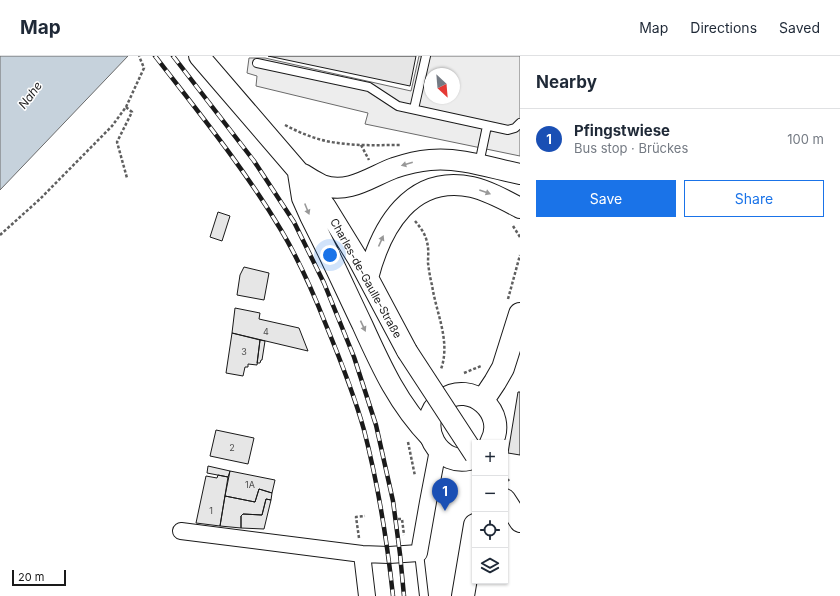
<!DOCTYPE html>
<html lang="en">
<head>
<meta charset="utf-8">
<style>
  :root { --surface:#fff; --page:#f6f6f7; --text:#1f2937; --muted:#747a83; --line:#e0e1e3; --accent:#1a73e8 }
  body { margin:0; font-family:Inter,sans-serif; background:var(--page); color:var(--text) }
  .controls { position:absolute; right:12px; bottom:12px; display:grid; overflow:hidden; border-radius:0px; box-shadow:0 1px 3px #0004 }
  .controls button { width:36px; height:36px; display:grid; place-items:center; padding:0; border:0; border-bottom:1px solid var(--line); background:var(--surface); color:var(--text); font:20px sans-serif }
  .compass { position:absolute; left:424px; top:12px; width:36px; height:36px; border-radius:50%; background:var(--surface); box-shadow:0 1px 3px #0004; rotate:154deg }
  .scale { position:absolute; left:12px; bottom:10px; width:54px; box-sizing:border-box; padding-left:4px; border:2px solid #1a1a1a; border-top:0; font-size:11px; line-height:14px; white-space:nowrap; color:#1a1a1a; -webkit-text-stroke:3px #fff; paint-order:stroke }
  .you { position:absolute; left:330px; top:199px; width:14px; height:14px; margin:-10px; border:3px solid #fff; border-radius:50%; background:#1a73e8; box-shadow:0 0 0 6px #1a73e833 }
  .badge { display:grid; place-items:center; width:26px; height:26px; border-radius:50%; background:var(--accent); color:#fff; font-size:13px; font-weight:700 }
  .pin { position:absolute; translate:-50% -33px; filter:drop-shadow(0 1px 2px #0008) }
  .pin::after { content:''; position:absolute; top:21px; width:14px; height:12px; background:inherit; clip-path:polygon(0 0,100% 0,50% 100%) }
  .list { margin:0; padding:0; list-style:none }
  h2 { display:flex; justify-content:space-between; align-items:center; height:52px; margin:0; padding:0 16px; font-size:17px }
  h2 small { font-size:13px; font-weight:400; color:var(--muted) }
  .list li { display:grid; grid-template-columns:26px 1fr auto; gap:12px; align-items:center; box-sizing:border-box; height:60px; padding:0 16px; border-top:1px solid var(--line) }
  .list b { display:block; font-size:15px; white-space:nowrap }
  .list p { margin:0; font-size:13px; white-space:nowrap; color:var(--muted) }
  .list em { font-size:13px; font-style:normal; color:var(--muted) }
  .actions { display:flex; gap:8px; padding:12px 16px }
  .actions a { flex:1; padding:9px 0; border:1px solid var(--accent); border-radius:0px; text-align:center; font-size:14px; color:var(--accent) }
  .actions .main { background:var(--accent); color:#fff }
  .icon { flex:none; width:22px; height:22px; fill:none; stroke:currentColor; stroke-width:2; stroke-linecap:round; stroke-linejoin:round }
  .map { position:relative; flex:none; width:520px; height:540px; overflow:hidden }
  header { display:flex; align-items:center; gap:24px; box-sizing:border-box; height:56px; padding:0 20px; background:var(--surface); border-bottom:1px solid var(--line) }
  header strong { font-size:19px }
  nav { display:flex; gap:22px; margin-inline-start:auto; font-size:14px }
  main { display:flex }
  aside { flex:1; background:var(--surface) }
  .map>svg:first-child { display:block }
  .parking { fill:#ededed; stroke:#6a6a6a; fill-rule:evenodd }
  .water { fill:#c6d2dc; stroke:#6a6a6a }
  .building { fill:#e6e6e6; stroke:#1a1a1a }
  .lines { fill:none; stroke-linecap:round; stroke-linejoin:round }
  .service-casing { stroke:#1a1a1a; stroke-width:10 }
  .minor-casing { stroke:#1a1a1a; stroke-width:18 }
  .tertiary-casing { stroke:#1a1a1a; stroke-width:22 }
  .primary-casing { stroke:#1a1a1a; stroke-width:24 }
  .path { stroke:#5f5f5f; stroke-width:2.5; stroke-dasharray:3 2; stroke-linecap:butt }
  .service { stroke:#fff; stroke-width:8 }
  .minor { stroke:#fff; stroke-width:16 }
  .tertiary { stroke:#fff; stroke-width:20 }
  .primary { stroke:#fff; stroke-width:22 }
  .rail-casing { stroke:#1a1a1a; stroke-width:4.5 }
  .rail { stroke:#fff; stroke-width:3; stroke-dasharray:9; stroke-linecap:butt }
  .tertiary-bridge-casing { stroke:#1a1a1a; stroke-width:22; stroke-linecap:butt }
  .tertiary-bridge { stroke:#fff; stroke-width:20 }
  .oneway { fill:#989898 }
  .labels { text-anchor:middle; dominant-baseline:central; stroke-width:3; stroke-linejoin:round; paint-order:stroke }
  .number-label { font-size:9px; fill:#4d4d4d }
  .street-label { font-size:11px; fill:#1a1a1a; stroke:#fff }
  .water-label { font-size:12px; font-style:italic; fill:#1a1a1a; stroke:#fff }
</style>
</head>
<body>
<header>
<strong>Map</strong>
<nav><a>Map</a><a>Directions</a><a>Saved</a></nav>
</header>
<main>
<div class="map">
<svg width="520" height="540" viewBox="0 0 520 540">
  <rect width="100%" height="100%" fill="#fff"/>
  <path class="parking" d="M 419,0 L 520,0 L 520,100 L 365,68 L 368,57 L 256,30 L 257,20 L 247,17 L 249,2 L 265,2 L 411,35 ZM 430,18 L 454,18 L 454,42 L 430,42 Z"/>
  <path class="water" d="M 0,0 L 128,0 L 0,134 Z"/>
  <path class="building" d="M 268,0 L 416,0 L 410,30 Z
    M 218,156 L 230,160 L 222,185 L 210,181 Z
    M 244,211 L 269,217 L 264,244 L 237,239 L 240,219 Z
    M 235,252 L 260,257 L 259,263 L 299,272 L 308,295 L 232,277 Z
    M 232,277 L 260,284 L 257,309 L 248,308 L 248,311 L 245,311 L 243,320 L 226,317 Z
    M 260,284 L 265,285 L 262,304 L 261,304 L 260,307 L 257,307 Z
    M 518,336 L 520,336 L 520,399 L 508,397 Z
    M 216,374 L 254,382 L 248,408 L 210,400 Z
    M 208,410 L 230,415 L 228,421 L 207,417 Z
    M 230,415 L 275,424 L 272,437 L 259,433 L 255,446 L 225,440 Z
    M 218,419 L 228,421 L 220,470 L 196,467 L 206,420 L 217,422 Z
    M 259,433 L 272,437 L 271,444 L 266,443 L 262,459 L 243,458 L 241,460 L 241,472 L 220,470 L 225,440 L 255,446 Z
    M 266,443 L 271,444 L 264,473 L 241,472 L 241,460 L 243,458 L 262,459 Z"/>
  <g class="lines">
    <defs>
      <path id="service" d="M 257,7 L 369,31 L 398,50 L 508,74 L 515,72 L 520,67
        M 414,53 L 426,0
        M 479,108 L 487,70
        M 419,497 L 424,540"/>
      <path id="minor" d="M 181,475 L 362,498 L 389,499 L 419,497 L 428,446 L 438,394
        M 362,498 L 367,540"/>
      <path id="tertiary" d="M 199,0 L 298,115 L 326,151 L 358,203 L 407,295
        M 298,117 L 302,142 L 310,160 L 321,182 C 335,210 348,239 362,268 C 381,310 398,348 431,382
        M 303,118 C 309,122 316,126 322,129 C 348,139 372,120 394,112 C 406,108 418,105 430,104 C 460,101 491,112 520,118
        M 368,222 C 381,171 411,118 472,131 C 489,135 505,144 520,152
        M 505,443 L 520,466"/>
      <path id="primary" d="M 483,344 L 495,326 L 503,312 L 520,258
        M 475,401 C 439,416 412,366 443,344 C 471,324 508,357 491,387
        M 463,540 L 475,469"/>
    </defs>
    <use href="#service" class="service-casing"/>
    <use href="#minor" class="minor-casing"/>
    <use href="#tertiary" class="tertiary-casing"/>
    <use href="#primary" class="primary-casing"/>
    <path class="path" d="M 126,51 L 132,56 L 117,86 L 127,122
      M 285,69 C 302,78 320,85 338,87 C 359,90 380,89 401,89
      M 361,89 L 369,104
      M 415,165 C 420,171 425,177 427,186 C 429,193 428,200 428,207 C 429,214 430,222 432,229 C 436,257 451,285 441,313
      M 513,170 L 520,181
      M 0,179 L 40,143 L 112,70 L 126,51 L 144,12 L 139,0
      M 508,243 L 520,199
      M 464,317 L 481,310
      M 408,386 L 415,420
      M 505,419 L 509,425
      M 398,463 L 402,463 L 404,479
      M 359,482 L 356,461 L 365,460"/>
    <use href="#service" class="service"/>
    <use href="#minor" class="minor"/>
    <use href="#tertiary" class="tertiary"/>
    <use href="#primary" class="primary"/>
    <defs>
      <path id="rail" d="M 155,0 C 199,57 244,112 281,174 C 299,204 313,236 326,269 C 340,303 354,338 364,374 C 378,428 387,484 393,540
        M 173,0 L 254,105 L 294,166 L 324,227 L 354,301 L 376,369 L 393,445 L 400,498 L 404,540"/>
    </defs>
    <use href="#rail" class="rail-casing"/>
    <use href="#rail" class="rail"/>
    <defs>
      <path id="tertiary-bridge" d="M 407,295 L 475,399"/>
    </defs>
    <use href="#tertiary-bridge" class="tertiary-bridge-casing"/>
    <use href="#tertiary-bridge" class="tertiary-bridge"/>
  </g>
  <defs><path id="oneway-solid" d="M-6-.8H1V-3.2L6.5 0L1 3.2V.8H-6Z"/></defs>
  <g class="oneway">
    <use href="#oneway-solid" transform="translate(407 108) rotate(164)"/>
    <use href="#oneway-solid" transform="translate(485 136) rotate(20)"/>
    <use href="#oneway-solid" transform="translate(307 153) rotate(68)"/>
    <use href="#oneway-solid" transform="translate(381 185) rotate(-66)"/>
    <use href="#oneway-solid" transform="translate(363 270) rotate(65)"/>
  </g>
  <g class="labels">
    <g class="number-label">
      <text x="266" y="275">4</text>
      <text x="244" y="295">3</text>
      <text x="232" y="391">2</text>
      <text x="250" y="428">1A</text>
      <text x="211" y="454">1</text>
    </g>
    <g class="street-label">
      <text transform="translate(366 222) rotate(61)">Charles-de-Gaulle-Straße</text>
    </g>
    <g class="water-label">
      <text transform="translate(30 39) rotate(-53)">Nahe</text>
    </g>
  </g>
</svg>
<div class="controls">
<button>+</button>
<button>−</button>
<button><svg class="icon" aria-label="locate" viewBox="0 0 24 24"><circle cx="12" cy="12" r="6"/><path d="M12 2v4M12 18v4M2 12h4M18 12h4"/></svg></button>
<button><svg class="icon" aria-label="layers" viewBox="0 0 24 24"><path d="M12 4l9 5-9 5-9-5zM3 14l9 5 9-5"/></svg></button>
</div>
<svg class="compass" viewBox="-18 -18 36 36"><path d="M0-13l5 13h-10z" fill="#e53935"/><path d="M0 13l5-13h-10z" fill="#747a83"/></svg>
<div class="scale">20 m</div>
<div class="you"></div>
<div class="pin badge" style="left:445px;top:455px;background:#1a4fb4">1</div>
</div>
<aside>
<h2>Nearby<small></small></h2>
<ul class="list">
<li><span class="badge" style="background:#1a4fb4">1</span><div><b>Pfingstwiese</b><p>Bus stop · Brückes</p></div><em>100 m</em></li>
</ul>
<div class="actions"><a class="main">Save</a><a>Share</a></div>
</aside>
</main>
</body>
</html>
